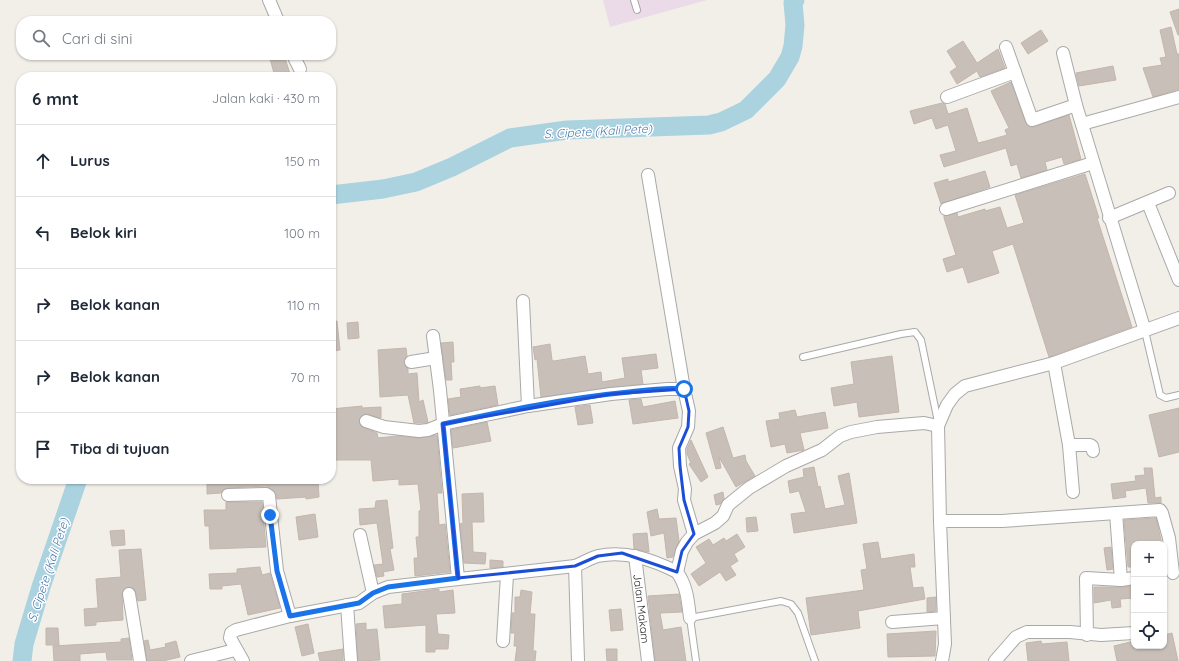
<!DOCTYPE html>
<html lang="id">
<head>
<meta charset="utf-8">
<style>
  :root { --surface:#fff; --page:#f6f6f7; --text:#1f2937; --muted:#747a83; --line:#e0e1e3 }
  body { margin:0; font-family:Quicksand,sans-serif; background:var(--page); color:var(--text) }
  .controls { position:absolute; right:12px; bottom:12px; display:grid; overflow:hidden; border-radius:8px; box-shadow:0 1px 3px #0004 }
  .controls button { width:36px; height:36px; display:grid; place-items:center; padding:0; border:0; border-bottom:1px solid var(--line); background:var(--surface); color:var(--text); font:20px sans-serif }
  .stop { position:absolute; width:12px; height:12px; margin:-9px; border:3px solid #1a73e8; border-radius:50%; background:#fff }
  .stop.end { background:#1a73e8; border-color:#fff; box-shadow:0 1px 4px #0008 }
  .list { margin:0; padding:0; list-style:none }
  h2 { display:flex; justify-content:space-between; align-items:center; height:52px; margin:0; padding:0 16px; font-size:17px }
  h2 small { font-size:13px; font-weight:400; color:var(--muted) }
  .list li { display:grid; grid-template-columns:26px 1fr auto; gap:12px; align-items:center; box-sizing:border-box; height:72px; padding:0 16px; border-top:1px solid var(--line) }
  .list b { display:block; font-size:15px; white-space:nowrap }
  .list em { font-size:13px; font-style:normal; color:var(--muted) }
  .icon { flex:none; width:22px; height:22px; fill:none; stroke:currentColor; stroke-width:2; stroke-linecap:round; stroke-linejoin:round }
  .map { position:relative; flex:none; width:1179px; height:661px; overflow:hidden }
  .search { position:absolute; background:var(--surface); box-shadow:0 1px 3px #0004; left:16px; top:16px; width:320px; height:44px; display:flex; align-items:center; gap:10px; box-sizing:border-box; padding:0 14px; border-radius:16px; color:var(--muted); font-size:15px }
  .panel { position:absolute; background:var(--surface); box-shadow:0 1px 3px #0004; left:16px; top:72px; width:320px; height:412px; border-radius:16px }
  .map>svg:first-child { display:block }
  .industrial { fill:#ebdbe8 }
  .lines { fill:none; stroke-linecap:round; stroke-linejoin:round }
  .river { stroke:#aad3df; stroke-width:19 }
  .building { fill:#c7bfb8; stroke:#c4b6ab }
  .lane-casing { stroke:#a9a9a9; stroke-width:8 }
  .street-casing { stroke:#a9a9a9; stroke-width:14 }
  .lane { stroke:#fff; stroke-width:6 }
  .street { stroke:#fff; stroke-width:12 }
  .route { stroke:#1a73e8; stroke-width:5 }
  .marked { fill:none; stroke:#1d4ed8; stroke-width:3; stroke-linejoin:round }
  .labels { text-anchor:middle; dominant-baseline:central; stroke-width:3; stroke-linejoin:round; paint-order:stroke }
  .street-label { font-size:11px; fill:#222; stroke:#fff }
  .water-label { font-size:12px; font-style:italic; fill:#4a7aab; stroke:#fff }
</style>
</head>
<body>
<div class="map">
<svg width="1179" height="661" viewBox="0 0 1179 661">
  <rect width="100%" height="100%" fill="#f2efe9"/>
  <path class="industrial" d="M 603,0 L 707,0 L 610,27 Z"/>
  <g class="lines">
    <path class="river" d="M 331,195 L 383,189 L 416,182 L 452,167 L 510,138 L 567,130 L 709,125 L 721,122 L 746,110 L 777,79 L 790,57 L 793,46 L 795,25 L 793,3 L 795,0
      M 22,661 L 24,644 L 41,587 L 78,479"/>
  </g>
  <path class="building" d="M 1179,9 L 1179,35 L 1178,35 L 1170,12 Z
    M 1171,27 L 1177,54 L 1179,54 L 1179,89 L 1153,97 L 1143,68 L 1162,65 L 1160,58 L 1166,57 L 1160,30 Z
    M 1041,30 L 1048,41 L 1028,54 L 1021,43 Z
    M 963,41 L 977,63 L 998,49 L 1005,68 L 980,77 L 977,71 L 957,84 L 950,72 L 957,67 L 947,51 Z
    M 269,55 L 284,55 L 291,77 L 275,77 Z
    M 1113,66 L 1116,80 L 1079,86 L 1076,73 Z
    M 1011,82 L 1027,126 L 1034,127 L 1069,115 L 1081,159 L 1064,164 L 1062,157 L 1045,162 L 1047,170 L 1021,178 L 1017,164 L 1011,166 L 1006,148 L 944,167 L 940,155 L 956,151 L 948,125 L 936,129 L 932,118 L 914,124 L 910,111 L 942,103 L 945,104 L 948,114 L 967,108 L 978,143 L 986,141 L 1007,135 L 1005,130 L 1009,128 L 991,91 Z
    M 985,171 L 990,187 L 941,204 L 934,183 L 948,179 L 948,182 Z
    M 1085,174 L 1099,218 L 1097,218 L 1132,327 L 1049,357 L 1013,244 L 992,251 L 999,273 L 968,283 L 963,267 L 947,272 L 943,259 L 956,255 L 944,218 L 944,216 L 957,213 L 958,217 L 985,209 L 985,211 L 1000,207 L 1007,228 L 1024,223 L 1015,195 Z
    M 331,321 L 337,321 L 340,350 L 331,351 Z
    M 358,322 L 359,338 L 348,339 L 347,323 Z
    M 453,342 L 454,362 L 451,362 L 452,380 L 446,380 L 441,343 Z
    M 550,344 L 552,360 L 554,361 L 585,356 L 588,374 L 601,372 L 602,382 L 625,378 L 622,358 L 656,354 L 658,368 L 641,370 L 643,384 L 541,397 L 537,359 L 535,360 L 533,347 Z
    M 406,348 L 407,356 L 404,364 L 408,369 L 408,374 L 417,373 L 419,402 L 423,400 L 428,422 L 426,423 L 414,423 L 408,395 L 380,397 L 378,350 Z
    M 892,356 L 899,412 L 859,417 L 857,402 L 834,406 L 831,388 L 854,384 L 851,362 Z
    M 480,386 L 480,388 L 495,386 L 498,405 L 450,415 L 448,399 L 461,397 L 460,389 Z
    M 641,399 L 643,407 L 675,401 L 678,418 L 633,424 L 629,400 Z
    M 590,405 L 593,423 L 578,425 L 575,407 Z
    M 362,406 L 362,408 L 381,407 L 381,418 L 365,414 L 359,419 L 361,426 L 377,433 L 378,438 L 397,436 L 420,438 L 437,435 L 442,493 L 437,493 L 439,525 L 445,524 L 450,572 L 415,576 L 414,558 L 418,558 L 416,537 L 419,537 L 419,511 L 421,510 L 418,484 L 399,485 L 399,479 L 373,481 L 371,460 L 331,460 L 331,409 Z
    M 1179,408 L 1179,452 L 1159,457 L 1149,415 Z
    M 795,410 L 797,417 L 825,412 L 828,428 L 800,433 L 804,450 L 787,453 L 785,444 L 771,447 L 766,421 L 780,419 L 779,413 Z
    M 487,422 L 491,441 L 453,448 L 451,430 Z
    M 723,427 L 733,458 L 745,455 L 746,461 L 755,476 L 736,487 L 719,457 L 721,468 L 716,469 L 706,433 Z
    M 691,440 L 708,477 L 701,482 L 689,464 L 691,463 L 687,454 L 687,449 Z
    M 814,467 L 818,487 L 820,486 L 825,509 L 845,505 L 838,476 L 849,473 L 857,523 L 794,533 L 791,514 L 806,512 L 799,491 L 790,493 L 788,481 L 804,477 L 803,469 Z
    M 1144,468 L 1152,468 L 1155,498 L 1161,497 L 1161,503 L 1148,503 L 1146,488 L 1125,491 L 1126,497 L 1113,499 L 1111,484 L 1136,481 L 1135,476 L 1145,475 Z
    M 207,479 L 266,479 L 267,484 L 318,480 L 319,497 L 306,499 L 306,497 L 277,499 L 275,492 L 266,486 L 228,488 L 224,489 L 221,493 L 207,494 Z
    M 723,492 L 724,499 L 720,504 L 716,505 L 714,495 Z
    M 483,493 L 484,522 L 472,522 L 473,552 L 486,553 L 485,564 L 464,563 L 460,524 L 463,523 L 462,494 Z
    M 387,500 L 393,548 L 390,549 L 394,570 L 383,572 L 384,576 L 377,577 L 374,565 L 383,564 L 377,523 L 360,525 L 359,509 L 375,508 L 376,501 Z
    M 226,502 L 262,502 L 266,547 L 210,549 L 209,526 L 205,526 L 204,510 L 226,510 Z
    M 657,509 L 659,519 L 676,518 L 679,541 L 673,557 L 667,558 L 664,533 L 651,536 L 647,512 Z
    M 315,514 L 318,537 L 299,540 L 296,517 Z
    M 756,517 L 758,531 L 747,532 L 746,518 Z
    M 1156,518 L 1162,544 L 1134,544 L 1134,567 L 1128,567 L 1124,520 Z
    M 124,530 L 125,545 L 112,546 L 110,531 Z
    M 647,533 L 649,552 L 634,549 L 633,534 Z
    M 737,534 L 745,547 L 734,554 L 738,561 L 730,566 L 736,575 L 726,581 L 720,572 L 699,586 L 691,574 L 706,563 L 696,547 L 709,539 L 713,545 L 724,538 L 726,541 Z
    M 878,542 L 881,559 L 914,554 L 915,567 L 910,567 L 913,588 L 923,587 L 925,599 L 858,611 L 860,628 L 811,635 L 806,598 L 864,590 L 861,570 L 867,569 L 863,544 Z
    M 1111,547 L 1113,569 L 1107,570 L 1104,548 Z
    M 141,549 L 146,600 L 138,601 L 135,590 L 127,587 L 122,592 L 123,620 L 96,622 L 96,625 L 85,626 L 84,609 L 98,608 L 96,579 L 121,577 L 119,550 Z
    M 490,560 L 503,561 L 503,567 L 490,568 Z
    M 260,567 L 262,575 L 270,573 L 280,608 L 248,615 L 241,584 L 222,586 L 222,589 L 210,589 L 209,574 L 237,573 L 237,569 Z
    M 1134,586 L 1134,598 L 1120,599 L 1121,607 L 1112,608 L 1111,600 L 1094,603 L 1094,587 L 1121,587 Z
    M 439,589 L 439,592 L 453,590 L 455,613 L 436,614 L 438,634 L 449,635 L 448,649 L 435,649 L 435,652 L 426,652 L 426,625 L 385,628 L 383,606 L 402,604 L 402,594 Z
    M 521,590 L 532,592 L 530,614 L 535,614 L 533,651 L 536,651 L 535,661 L 515,661 L 517,646 L 514,646 L 515,633 L 511,633 L 512,613 L 515,613 L 515,597 L 520,597 Z
    M 679,594 L 682,612 L 660,613 L 663,630 L 681,627 L 686,661 L 655,661 L 648,596 Z
    M 936,597 L 936,611 L 927,612 L 927,598 Z
    M 621,609 L 623,630 L 611,631 L 609,610 Z
    M 366,623 L 366,630 L 377,629 L 380,660 L 358,661 L 356,624 Z
    M 308,624 L 314,653 L 302,656 L 295,627 Z
    M 46,628 L 58,628 L 59,645 L 46,645 Z
    M 936,631 L 935,656 L 888,657 L 887,634 Z
    M 1172,633 L 1178,661 L 1117,661 L 1114,646 L 1134,641 L 1134,646 L 1164,646 L 1164,635 Z
    M 129,638 L 132,660 L 107,660 L 106,652 L 80,654 L 80,661 L 54,661 L 53,646 L 121,642 L 121,639 Z
    M 148,640 L 150,650 L 166,647 L 165,644 L 176,641 L 180,657 L 163,661 L 147,661 L 144,641 Z
    M 1041,641 L 1042,644 L 1067,642 L 1069,661 L 1028,661 L 1026,643 Z
    M 343,649 L 343,661 L 320,661 L 318,653 Z
    M 606,649 L 617,649 L 617,661 L 607,661 Z"/>
  <g class="lines">
    <defs>
      <path id="lane" d="M 634,0 L 637,10
        M 1145,331 L 1160,395 L 1166,398 L 1179,395
        M 803,357 L 901,334 L 915,332 L 921,340 L 938,422
        M 696,661 L 690,618 L 781,601 L 791,604 L 798,613 L 815,661"/>
      <g id="street">
        <path d="M 269,0 L 278,21"/>
        <path d="M 1006,47 L 1032,120 L 1076,105"/>
        <path d="M 1063,53 L 1076,105 L 1145,331"/>
        <path d="M 293,55 L 300,69"/>
        <path d="M 947,97 L 1015,72"/>
        <path d="M 1082,124 L 1179,97"/>
        <path d="M 648,175 L 684,389 L 689,411 L 688,427 L 679,448 L 680,466 L 685,489 L 684,500 L 694,534"/>
        <path d="M 1148,203 L 1179,280"/>
        <path d="M 946,209 L 1093,163"/>
        <path d="M 1109,218 L 1169,193"/>
        <path d="M 523,301 L 528,406"/>
        <path d="M 433,336 L 440,390 L 458,578"/>
        <path d="M 411,362 L 436,358"/>
        <path d="M 1054,363 L 1069,445 L 1090,445 L 1092,446 L 1093,451"/>
        <path d="M 366,421 L 384,427 L 419,431 L 428,430 L 443,424 L 528,406 L 611,394 L 667,389 L 684,389"/>
        <path d="M 1069,445 L 1073,492"/>
        <path d="M 228,495 L 266,494 L 269,496 L 277,571 L 290,616"/>
        <path d="M 1116,513 L 1121,580"/>
        <path d="M 940,521 L 1002,521 L 1160,510 L 1162,513 L 1169,538 L 1173,573"/>
        <path d="M 360,535 L 373,593"/>
        <path id="s1" d="M 635,556 L 648,661"/>
        <path d="M 575,566 L 578,661"/>
        <path d="M 677,572 C 687,586 688,601 690,618"/>
        <path d="M 129,594 L 140,661"/>
        <path d="M 347,605 L 351,661"/>
        <path d="M 892,622 L 944,618"/>
        <path d="M 1087,635 L 1086,578 L 1121,580 L 1134,578"/>
        <path d="M 503,641 L 507,575"/>
        <path d="M 191,661 L 235,650"/>
        <path d="M 243,661 L 230,638 L 231,633 L 236,630 L 290,616 L 359,603 L 373,593 L 388,587 L 575,566 C 583,563 590,558 598,556 C 626,550 653,560 677,572 L 682,551 L 687,542 L 694,534 L 715,523 L 723,516 L 728,505 L 749,488 L 786,466 L 822,450 L 840,436 L 851,432 L 877,427 L 924,423 L 938,426"/>
        <path d="M 942,661 L 945,644 L 940,521 L 938,426 L 947,405 L 955,394 L 965,386 L 1054,363 L 1179,318"/>
        <path d="M 995,661 L 1016,637 L 1027,632 L 1070,632 L 1101,635 L 1134,633"/>
      </g>
    </defs>
    <use href="#lane" class="lane-casing"/>
    <use href="#street" class="street-casing"/>
    <use href="#lane" class="lane"/>
    <use href="#street" class="street"/>
  </g>
  <g class="lines">
    <path class="route" d="M 270,515 L 277,571 L 290,616 L 359,603 L 373,593 L 388,587 L 458,578 L 443,424 C 504,411 566,398 629,392 C 647,390 665,387 684,389"/>
  </g>
  <path class="marked" d="M 684,389 L 689,411 L 688,427 L 679,448 L 680,466 L 684,500 L 694,534 L 682,551 L 677,572 L 622,553 L 598,556 L 575,566 L 458,578 L 443,424 L 611,394 Z"/>
  <g class="labels">
    <g class="street-label">
      <text stroke="none"><textPath href="#s1" startOffset="53">Jalan Makam</textPath></text>
    </g>
    <g class="water-label">
      <text transform="translate(598 131) rotate(-3)">S. Cipete (Kali Pete)</text>
      <text transform="translate(48 570) rotate(-72)">S. Cipete (Kali Pete)</text>
    </g>
  </g>
</svg>
<div class="controls">
<button>+</button>
<button>−</button>
<button><svg class="icon" aria-label="locate" viewBox="0 0 24 24"><circle cx="12" cy="12" r="6"/><path d="M12 2v4M12 18v4M2 12h4M18 12h4"/></svg></button>
</div>
<div class="stop" style="left:684px;top:389px"></div>
<div class="stop end" style="left:270px;top:515px"></div>
<div class="search"><svg class="icon" aria-label="search" viewBox="0 0 24 24"><circle cx="10" cy="10" r="6"/><path d="M15 15l6 6"/></svg>Cari di sini</div>
<section class="panel">
<h2>6 mnt<small>Jalan kaki · 430 m</small></h2>
<ul class="list">
<li><svg class="icon" aria-label="ahead" viewBox="0 0 24 24"><path d="M12 20V5M6 11l6-6 6 6"/></svg><div><b>Lurus</b></div><em>150 m</em></li>
<li><svg class="icon" aria-label="left" viewBox="0 0 24 24"><path d="M17 20v-9H6M10 6l-5 5 5 5"/></svg><div><b>Belok kiri</b></div><em>100 m</em></li>
<li><svg class="icon" aria-label="right" viewBox="0 0 24 24"><path d="M7 20v-9h11M14 6l5 5-5 5"/></svg><div><b>Belok kanan</b></div><em>110 m</em></li>
<li><svg class="icon" aria-label="right" viewBox="0 0 24 24"><path d="M7 20v-9h11M14 6l5 5-5 5"/></svg><div><b>Belok kanan</b></div><em>70 m</em></li>
<li><svg class="icon" aria-label="arrive" viewBox="0 0 24 24"><path d="M6 21V4h12l-3 4 3 4H6"/></svg><div><b>Tiba di tujuan</b></div></li>
</ul>
</section>
</div>
</body>
</html>
